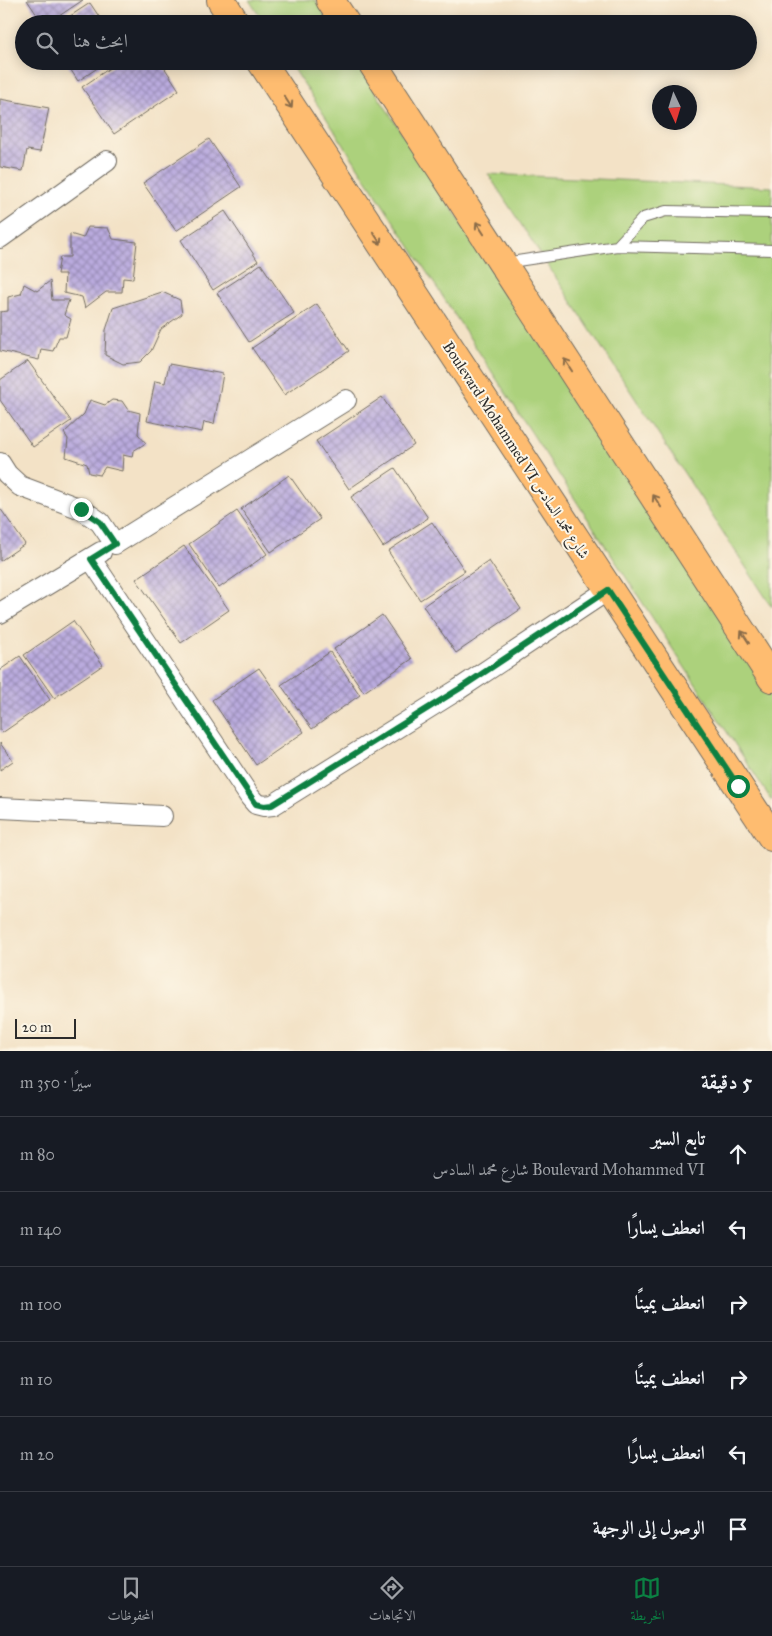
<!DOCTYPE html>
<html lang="ar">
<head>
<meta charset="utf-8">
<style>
  :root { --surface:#171b24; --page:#242831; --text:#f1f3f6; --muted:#9ea1a6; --line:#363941; --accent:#0b8043 }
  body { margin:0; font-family:"IM FELL Great Primer",Amiri,serif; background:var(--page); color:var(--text); direction:rtl }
  .compass { position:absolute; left:652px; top:85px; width:45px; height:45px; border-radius:50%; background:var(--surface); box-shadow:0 2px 12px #0003; rotate:176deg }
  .scale { position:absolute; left:15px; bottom:12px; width:61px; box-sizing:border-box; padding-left:5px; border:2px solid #2b2b2b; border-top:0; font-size:14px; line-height:18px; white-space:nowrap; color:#2b2b2b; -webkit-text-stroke:4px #fcf5e5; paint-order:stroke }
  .stop { position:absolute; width:15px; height:15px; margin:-11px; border:4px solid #0b8043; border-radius:50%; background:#fff }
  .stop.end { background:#0b8043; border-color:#fff; box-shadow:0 1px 5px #0008 }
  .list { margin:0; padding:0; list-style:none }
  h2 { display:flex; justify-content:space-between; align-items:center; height:65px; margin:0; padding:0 20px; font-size:21px }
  h2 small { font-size:16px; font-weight:400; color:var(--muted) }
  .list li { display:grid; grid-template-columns:32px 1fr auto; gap:15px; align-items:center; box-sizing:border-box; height:75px; padding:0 20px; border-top:1px solid var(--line) }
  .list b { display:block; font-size:19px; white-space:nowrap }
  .list p { margin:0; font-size:16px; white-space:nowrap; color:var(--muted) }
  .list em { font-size:16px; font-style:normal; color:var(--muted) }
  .icon { flex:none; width:28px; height:28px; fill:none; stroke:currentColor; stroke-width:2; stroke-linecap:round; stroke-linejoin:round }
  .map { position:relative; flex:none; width:772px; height:1051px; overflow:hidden; direction:ltr }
  .search { position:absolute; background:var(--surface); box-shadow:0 2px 12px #0003; left:15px; right:15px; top:15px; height:55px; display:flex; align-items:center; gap:12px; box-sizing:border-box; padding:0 18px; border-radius:28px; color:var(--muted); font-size:19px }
  .sheet { height:515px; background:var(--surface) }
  nav { display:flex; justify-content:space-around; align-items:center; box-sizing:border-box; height:70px; border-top:1px solid var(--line); background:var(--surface); font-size:14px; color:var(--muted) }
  nav a { display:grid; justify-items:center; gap:2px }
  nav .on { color:var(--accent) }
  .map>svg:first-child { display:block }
  .grass { fill:#acd17b; stroke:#6c7e53 }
  .building { fill:url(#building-cross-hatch) }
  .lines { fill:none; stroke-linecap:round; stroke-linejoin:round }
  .lane-casing { stroke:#716b61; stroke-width:12 }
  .street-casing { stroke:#716b61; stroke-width:22 }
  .primary-casing { stroke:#716b61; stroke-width:30 }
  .lane { stroke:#fff; stroke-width:10 }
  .street { stroke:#fff; stroke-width:20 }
  .primary { stroke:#febc70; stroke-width:28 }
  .oneway { stroke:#8a6c4a }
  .route { stroke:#0b8043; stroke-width:6 }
  .labels { text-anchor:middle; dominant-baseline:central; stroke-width:4; stroke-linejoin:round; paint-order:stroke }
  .street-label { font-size:15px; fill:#2b2b2b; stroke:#fcf5e5 }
</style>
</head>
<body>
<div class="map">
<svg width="772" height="1051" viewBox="0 0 772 1051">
  <defs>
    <pattern id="building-cross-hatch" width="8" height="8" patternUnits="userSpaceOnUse" patternTransform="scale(1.25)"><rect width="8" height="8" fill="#baabde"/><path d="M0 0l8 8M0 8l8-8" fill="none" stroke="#978bb4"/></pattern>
  </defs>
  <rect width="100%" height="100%" fill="#fcf5e5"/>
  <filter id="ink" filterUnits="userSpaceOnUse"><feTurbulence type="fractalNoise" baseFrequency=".02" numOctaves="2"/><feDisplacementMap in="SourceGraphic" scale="10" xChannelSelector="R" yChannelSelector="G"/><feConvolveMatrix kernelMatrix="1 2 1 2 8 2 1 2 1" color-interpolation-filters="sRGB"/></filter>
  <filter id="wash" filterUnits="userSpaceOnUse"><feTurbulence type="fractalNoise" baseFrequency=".0096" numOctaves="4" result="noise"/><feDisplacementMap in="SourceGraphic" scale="20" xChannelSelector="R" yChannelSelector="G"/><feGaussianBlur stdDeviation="1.12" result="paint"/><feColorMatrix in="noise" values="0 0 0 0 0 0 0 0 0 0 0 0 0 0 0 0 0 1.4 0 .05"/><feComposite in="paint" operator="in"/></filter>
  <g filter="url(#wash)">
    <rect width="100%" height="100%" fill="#f3e2c6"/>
    <path class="grass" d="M 249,0 L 315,0 L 331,24 L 265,24 Z
      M 289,61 L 355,61 L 772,696 L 772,801 Z
      M 488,174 L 772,187 L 772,607 Z"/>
    <g id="blocks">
      <path class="building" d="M 27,0 L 83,0 L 47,24 L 43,24 Z
        M 90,3 L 104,24 L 58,24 Z
        M 65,61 L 108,61 L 78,81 Z
        M 120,61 L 160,61 L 179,90 L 114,134 L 82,87 Z
        M 0,99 L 49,108 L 40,152 L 27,150 L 23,171 L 0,167 Z
        M 209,139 L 241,187 L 176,231 L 143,183 Z
        M 225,211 L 258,261 L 213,290 L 181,240 Z
        M 88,227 L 108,228 L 113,239 L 137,242 L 133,279 L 123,278 L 122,292 L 106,292 L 85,308 L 82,297 L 64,293 L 65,274 L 57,274 L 60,257 L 70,257 L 70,234 L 83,238 Z
        M 261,264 L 294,313 L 249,342 L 217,293 Z
        M 50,281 L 52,300 L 69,300 L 64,315 L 71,319 L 66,337 L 59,337 L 53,351 L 41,349 L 39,360 L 0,351 L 0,312 L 8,311 L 8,297 L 21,294 L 24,284 L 37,291 Z
        M 162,292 L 180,300 L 182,314 L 161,329 L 151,351 L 140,362 L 123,364 L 105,355 L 106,330 L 113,308 Z
        M 317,304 L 349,351 L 284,395 L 252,348 Z
        M 28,361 L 71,421 L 33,447 L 0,400 L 0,380 Z
        M 169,364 L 223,374 L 214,424 L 204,422 L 202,432 L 147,421 L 155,381 L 165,383 Z
        M 382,397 L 414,445 L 349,489 L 316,441 Z
        M 90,400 L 105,405 L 112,400 L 122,401 L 128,410 L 140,413 L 138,434 L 146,443 L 133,451 L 132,457 L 123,455 L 122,471 L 105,467 L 100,475 L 89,473 L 87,464 L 66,457 L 68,439 L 64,433 L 84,414 Z
        M 395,468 L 428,518 L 383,547 L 351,497 Z
        M 289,475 L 320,519 L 271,552 L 241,509 Z
        M 0,508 L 25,544 L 0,561 Z
        M 237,511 L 267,554 L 219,588 L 189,544 Z
        M 432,522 L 465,571 L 420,600 L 388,551 Z
        M 184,546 L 229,610 L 181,643 L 136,579 Z
        M 489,561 L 521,609 L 456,653 L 423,606 Z
        M 382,615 L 412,659 L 364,692 L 334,649 Z
        M 73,621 L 103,665 L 54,698 L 24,655 Z
        M 330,652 L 360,695 L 312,729 L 281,685 Z
        M 20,656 L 50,700 L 2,733 L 0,731 L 0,670 Z
        M 259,668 L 304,732 L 256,765 L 212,700 Z
        M 0,743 L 13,761 L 0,770 Z"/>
    </g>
  </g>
  <g filter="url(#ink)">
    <use href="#blocks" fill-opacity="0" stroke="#716b61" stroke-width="1"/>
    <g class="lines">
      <defs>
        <path id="lane" d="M 617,246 L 643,218 L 666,211 L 772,213
          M 504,263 L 617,246 L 772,250"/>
        <path id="street" d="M 0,238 L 107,161
          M 0,463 L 7,474 L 20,486 L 81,509 L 100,522 L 115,544 L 346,400
          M 91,559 L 250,797 L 256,804 L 264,806 L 273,805 L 459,689 L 608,590
          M 0,613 L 101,552
          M 0,808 L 162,816"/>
        <path id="primary" d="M 221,0 L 236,24
          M 330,0 L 346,24
          M 261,61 L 772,837
          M 371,61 L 772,678"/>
      </defs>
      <use href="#lane" class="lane-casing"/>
      <use href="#street" class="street-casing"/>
      <use href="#primary" class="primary-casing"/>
      <use href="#lane" class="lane"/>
      <use href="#street" class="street"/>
      <use href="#primary" class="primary"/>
    </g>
    <defs><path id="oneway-shaft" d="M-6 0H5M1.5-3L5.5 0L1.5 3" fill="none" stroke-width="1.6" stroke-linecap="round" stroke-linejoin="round" transform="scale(1.25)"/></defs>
    <g class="oneway">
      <use href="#oneway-shaft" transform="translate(288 102) rotate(57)"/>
      <use href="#oneway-shaft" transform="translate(480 228) rotate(-123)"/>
      <use href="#oneway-shaft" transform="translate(377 238) rotate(57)"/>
      <use href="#oneway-shaft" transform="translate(568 365) rotate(-123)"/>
      <use href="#oneway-shaft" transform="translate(657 501) rotate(-123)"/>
      <use href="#oneway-shaft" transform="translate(745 637) rotate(-123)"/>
    </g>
  </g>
  <g class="lines" filter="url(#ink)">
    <path class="route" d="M 81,509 L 100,522 L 115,544 L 91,559 L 256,804 L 264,806 L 272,805 L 459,689 L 608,590 L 738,786"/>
  </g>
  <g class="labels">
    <g class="street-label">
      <text transform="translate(516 450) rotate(57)">Boulevard Mohammed VI شارع محمد السادس</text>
    </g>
  </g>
</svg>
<svg class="compass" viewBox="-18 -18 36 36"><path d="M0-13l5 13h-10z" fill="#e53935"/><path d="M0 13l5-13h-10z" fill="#9ea1a6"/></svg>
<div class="scale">20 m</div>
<div class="stop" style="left:738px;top:786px"></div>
<div class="stop end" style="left:81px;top:509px"></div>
<div class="search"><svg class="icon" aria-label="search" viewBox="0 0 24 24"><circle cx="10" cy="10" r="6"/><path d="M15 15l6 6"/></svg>ابحث هنا</div>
</div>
<section class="sheet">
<h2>5 دقيقة<small>سيرًا · 350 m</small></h2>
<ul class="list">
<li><svg class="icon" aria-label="ahead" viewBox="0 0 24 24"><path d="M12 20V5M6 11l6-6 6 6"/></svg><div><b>تابع السير</b><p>Boulevard Mohammed VI شارع محمد السادس</p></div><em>80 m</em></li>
<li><svg class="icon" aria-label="left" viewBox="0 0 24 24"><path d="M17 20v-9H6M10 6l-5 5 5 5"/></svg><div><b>انعطف يسارًا</b></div><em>140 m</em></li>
<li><svg class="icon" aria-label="right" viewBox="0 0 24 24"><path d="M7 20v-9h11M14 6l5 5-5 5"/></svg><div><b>انعطف يمينًا</b></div><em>100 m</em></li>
<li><svg class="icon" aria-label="right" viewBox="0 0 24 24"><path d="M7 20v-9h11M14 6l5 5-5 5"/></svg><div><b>انعطف يمينًا</b></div><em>10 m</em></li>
<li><svg class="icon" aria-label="left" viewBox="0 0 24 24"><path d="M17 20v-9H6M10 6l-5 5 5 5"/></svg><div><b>انعطف يسارًا</b></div><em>20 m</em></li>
<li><svg class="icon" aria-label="arrive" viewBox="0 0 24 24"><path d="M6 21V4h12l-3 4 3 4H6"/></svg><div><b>الوصول إلى الوجهة</b></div></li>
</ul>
</section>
<nav>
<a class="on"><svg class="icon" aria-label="map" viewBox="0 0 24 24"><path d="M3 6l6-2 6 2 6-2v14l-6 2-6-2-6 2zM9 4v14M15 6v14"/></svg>الخريطة</a>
<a><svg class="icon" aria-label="directions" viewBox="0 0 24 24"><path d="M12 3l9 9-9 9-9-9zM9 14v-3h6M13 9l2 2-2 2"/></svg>الاتجاهات</a>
<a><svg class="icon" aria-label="saved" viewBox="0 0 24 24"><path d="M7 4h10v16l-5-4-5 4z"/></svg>المحفوظات</a>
</nav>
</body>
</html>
